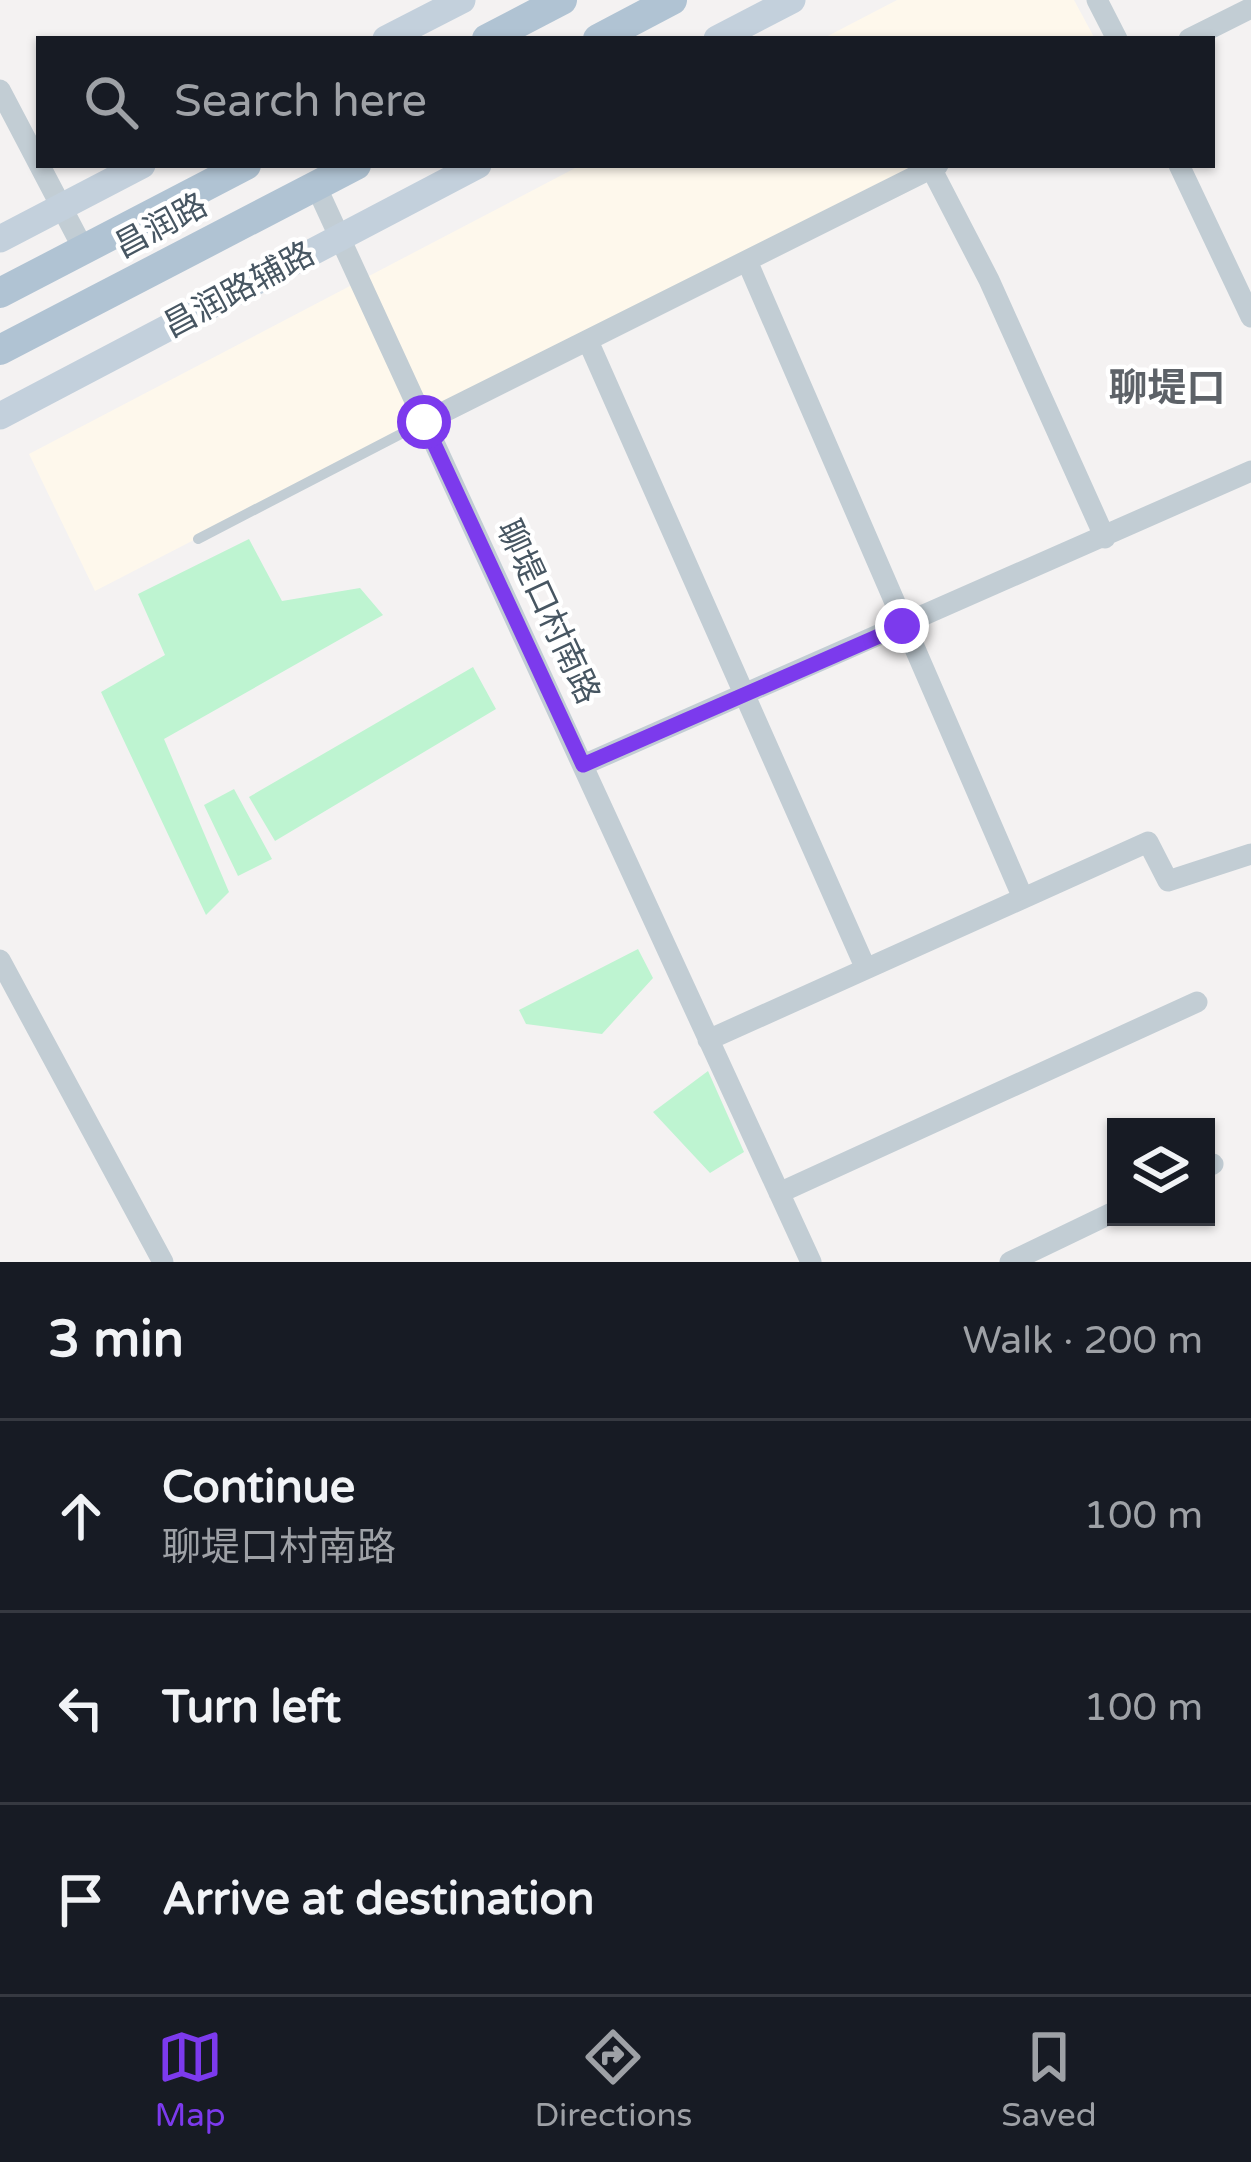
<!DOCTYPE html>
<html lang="en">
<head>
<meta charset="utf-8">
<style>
  :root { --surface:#171b24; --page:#20242c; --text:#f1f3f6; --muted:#9ea1a6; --line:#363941; --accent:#7c3aed }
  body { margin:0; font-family:"Varela Round","Noto Sans SC",sans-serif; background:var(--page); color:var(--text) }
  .controls { position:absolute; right:36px; bottom:36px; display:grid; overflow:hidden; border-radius:0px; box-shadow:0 3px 9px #0004 }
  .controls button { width:108px; height:108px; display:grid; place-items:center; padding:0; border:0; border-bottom:3px solid var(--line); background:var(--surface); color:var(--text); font:60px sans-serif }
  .stop { position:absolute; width:36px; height:36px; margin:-27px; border:9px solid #7c3aed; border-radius:50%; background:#fff }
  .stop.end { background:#7c3aed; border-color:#fff; box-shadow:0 3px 12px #0008 }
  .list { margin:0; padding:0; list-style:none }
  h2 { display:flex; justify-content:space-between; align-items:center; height:156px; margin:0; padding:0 48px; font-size:51px }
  h2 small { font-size:39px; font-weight:400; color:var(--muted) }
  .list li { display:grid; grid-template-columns:78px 1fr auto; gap:36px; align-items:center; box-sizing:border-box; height:192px; padding:0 48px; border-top:3px solid var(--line) }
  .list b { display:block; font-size:45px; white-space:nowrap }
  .list p { margin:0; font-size:39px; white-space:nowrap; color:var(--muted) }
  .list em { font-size:39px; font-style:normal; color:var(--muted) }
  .icon { flex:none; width:66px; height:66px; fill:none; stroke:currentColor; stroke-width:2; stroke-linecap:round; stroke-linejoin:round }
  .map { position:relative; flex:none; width:1251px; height:1262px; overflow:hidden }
  .search { position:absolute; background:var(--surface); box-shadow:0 3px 9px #0004; left:36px; right:36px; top:36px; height:132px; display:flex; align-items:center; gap:30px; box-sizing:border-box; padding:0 42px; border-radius:0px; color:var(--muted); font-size:45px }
  .sheet { height:732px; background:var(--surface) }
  nav { display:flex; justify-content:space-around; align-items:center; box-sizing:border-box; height:168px; border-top:3px solid var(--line); background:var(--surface); font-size:33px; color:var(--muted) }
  nav a { display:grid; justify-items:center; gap:6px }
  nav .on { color:var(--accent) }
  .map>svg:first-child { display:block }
  .commercial { fill:#fef8ec }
  .green { fill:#bef4d1 }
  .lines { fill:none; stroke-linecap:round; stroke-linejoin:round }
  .service { stroke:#c2cdd4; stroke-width:10 }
  .minor { stroke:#c2cdd4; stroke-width:21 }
  .secondary { stroke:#c3d0dc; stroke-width:27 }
  .primary { stroke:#b0c3d3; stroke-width:30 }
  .route { stroke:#7c3aed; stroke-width:15 }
  .labels { text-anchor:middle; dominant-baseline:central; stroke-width:9; stroke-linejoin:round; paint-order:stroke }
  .street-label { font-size:33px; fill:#475662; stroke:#fff }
  .quarter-label { font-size:39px; font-weight:bold; fill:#5d6268; stroke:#fff }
</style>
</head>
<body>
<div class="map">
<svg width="1251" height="1262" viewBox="0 0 1251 1262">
  <rect width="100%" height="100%" fill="#f4f2f2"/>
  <path class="commercial" d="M 897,0 L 1074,0 L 1095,39 L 822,39 Z
    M 581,165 L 921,165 L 95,591 L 29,454 Z"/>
  <path class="green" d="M 249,539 L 282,601 L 360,588 L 383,615 L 164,739 L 229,892 L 206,915 L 101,692 L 165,655 L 138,594 Z
    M 473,667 L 496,709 L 275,841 L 249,797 Z
    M 234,789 L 272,859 L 238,876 L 204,805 Z
    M 638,949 L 653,978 L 602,1034 L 526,1024 L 519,1010 Z
    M 708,1071 L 744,1152 L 710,1173 L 653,1112 Z"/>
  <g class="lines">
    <path class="service" d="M 198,539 L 424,422"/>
    <path class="minor" d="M 1097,0 L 1117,39
      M 1189,39 L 1251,8
      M 0,90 L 84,250
      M 1179,165 L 1251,317
      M 931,168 L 989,280 L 1105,538
      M 316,186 L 811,1262
      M 747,261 L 1023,898
      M 588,341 L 866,969
      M 424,422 L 938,165
      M 583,765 L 1251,471
      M 0,960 L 163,1262
      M 708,1040 L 1148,842 L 1168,881 L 1251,854
      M 1206,1167 L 1213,1164
      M 779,1193 L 1197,1002
      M 1010,1262 L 1116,1211"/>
    <path class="secondary" d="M 386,39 L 462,0
      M 717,39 L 792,0
      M 0,239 L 142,165
      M 0,416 L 478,165"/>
    <path class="primary" d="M 487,39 L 562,0
      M 598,39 L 672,0
      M 0,293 L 246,165
      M 0,350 L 356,165"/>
  </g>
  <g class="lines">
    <path class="route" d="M 424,422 L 583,765 L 902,626"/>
  </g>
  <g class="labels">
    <g class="street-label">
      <text transform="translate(161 226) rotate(-28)">昌润路</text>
      <text transform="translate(239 290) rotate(-28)">昌润路辅路</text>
      <text transform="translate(548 612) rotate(65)">聊堤口村南路</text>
    </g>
    <g class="quarter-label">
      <text x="1167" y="388">聊堤口</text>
    </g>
  </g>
</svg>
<div class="controls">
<button><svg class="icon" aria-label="layers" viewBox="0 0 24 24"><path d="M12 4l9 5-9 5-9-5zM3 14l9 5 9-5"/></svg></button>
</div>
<div class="stop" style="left:424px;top:422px"></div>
<div class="stop end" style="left:902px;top:626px"></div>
<div class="search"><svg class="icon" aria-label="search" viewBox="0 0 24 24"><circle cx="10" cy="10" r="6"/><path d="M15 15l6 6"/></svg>Search here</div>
</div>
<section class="sheet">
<h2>3 min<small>Walk · 200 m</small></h2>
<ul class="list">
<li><svg class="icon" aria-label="ahead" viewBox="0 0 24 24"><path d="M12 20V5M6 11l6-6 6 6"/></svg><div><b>Continue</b><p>聊堤口村南路</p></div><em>100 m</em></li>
<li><svg class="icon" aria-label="left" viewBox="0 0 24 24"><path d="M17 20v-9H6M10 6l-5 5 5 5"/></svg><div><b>Turn left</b></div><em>100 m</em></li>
<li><svg class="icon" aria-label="arrive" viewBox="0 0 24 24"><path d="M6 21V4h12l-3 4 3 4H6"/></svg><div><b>Arrive at destination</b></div></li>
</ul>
</section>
<nav>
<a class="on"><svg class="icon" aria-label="map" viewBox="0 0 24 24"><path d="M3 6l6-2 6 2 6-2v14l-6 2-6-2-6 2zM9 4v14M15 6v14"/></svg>Map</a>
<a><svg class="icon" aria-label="directions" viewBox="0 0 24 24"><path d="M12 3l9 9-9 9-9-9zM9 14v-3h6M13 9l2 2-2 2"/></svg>Directions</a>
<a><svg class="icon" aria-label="saved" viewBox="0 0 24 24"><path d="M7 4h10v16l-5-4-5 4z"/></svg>Saved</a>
</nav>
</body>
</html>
